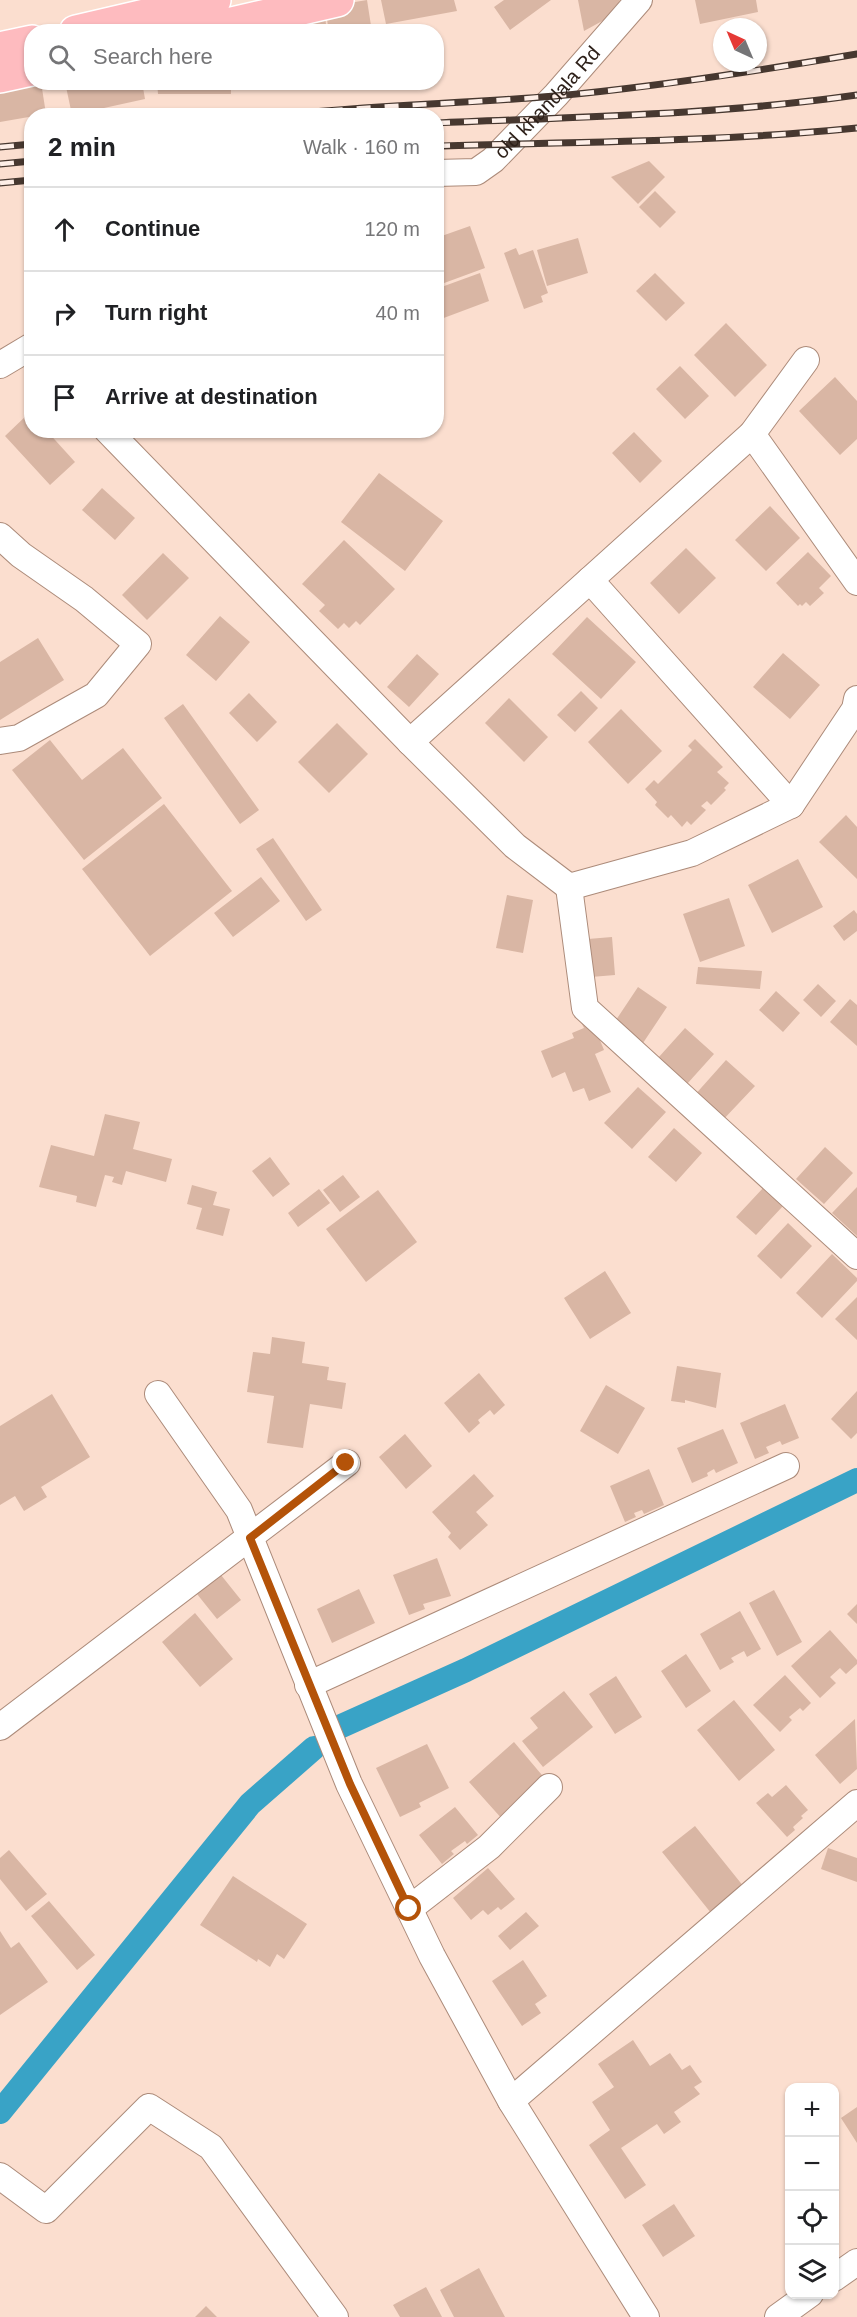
<!DOCTYPE html>
<html lang="en">
<head>
<meta charset="utf-8">
<style>
  :root { --surface:#fff; --page:#f6f6f6; --text:#202124; --muted:#757577; --line:#e0e0e0 }
  body { margin:0; font-family:Helvetica,sans-serif; background:var(--page); color:var(--text) }
  .controls { position:absolute; right:18px; bottom:18px; display:grid; overflow:hidden; border-radius:12px; box-shadow:0 2px 4px #0004 }
  .controls button { width:54px; height:54px; display:grid; place-items:center; padding:0; border:0; border-bottom:2px solid var(--line); background:var(--surface); color:var(--text); font:30px sans-serif }
  .compass { position:absolute; left:713px; top:18px; width:54px; height:54px; border-radius:50%; background:var(--surface); box-shadow:0 2px 4px #0004; rotate:316deg }
  .stop { position:absolute; width:18px; height:18px; margin:-14px; border:4px solid #b45309; border-radius:50%; background:#fff }
  .stop.end { background:#b45309; border-color:#fff; box-shadow:0 2px 6px #0008 }
  .list { margin:0; padding:0; list-style:none }
  h2 { display:flex; justify-content:space-between; align-items:center; height:78px; margin:0; padding:0 24px; font-size:26px }
  h2 small { font-size:20px; font-weight:400; color:var(--muted) }
  .list li { display:grid; grid-template-columns:39px 1fr auto; gap:18px; align-items:center; box-sizing:border-box; height:84px; padding:0 24px; border-top:2px solid var(--line) }
  .list b { display:block; font-size:22px; white-space:nowrap }
  .list em { font-size:20px; font-style:normal; color:var(--muted) }
  .icon { flex:none; width:33px; height:33px; fill:none; stroke:currentColor; stroke-width:2; stroke-linecap:round; stroke-linejoin:round }
  .map { position:relative; flex:none; width:857px; height:2317px; overflow:hidden }
  .search { position:absolute; background:var(--surface); box-shadow:0 2px 4px #0004; left:24px; top:24px; width:420px; height:66px; display:flex; align-items:center; gap:15px; box-sizing:border-box; padding:0 21px; border-radius:24px; color:var(--muted); font-size:22px }
  .panel { position:absolute; background:var(--surface); box-shadow:0 2px 4px #0004; left:24px; top:108px; width:420px; height:330px; border-radius:24px }
  .map>svg:first-child { display:block }
  .lines { fill:none; stroke-linecap:round; stroke-linejoin:round }
  .canal { stroke:#39a3c6; stroke-width:24 }
  .building { fill:#d9b6a4 }
  .street-casing { stroke:#ac8b7a; stroke-width:28 }
  .highway-casing { stroke:#fff; stroke-width:36 }
  .street { stroke:#fff; stroke-width:26 }
  .highway { stroke:#febbbf; stroke-width:33 }
  .rail-casing { stroke:#473830; stroke-width:7 }
  .rail { stroke:#fdeee7; stroke-width:4.5; stroke-dasharray:14; stroke-linecap:butt }
  .route { stroke:#b45309; stroke-width:8 }
  .labels { text-anchor:middle; dominant-baseline:central; stroke-width:6; stroke-linejoin:round; paint-order:stroke }
  .street-label { font-size:20px; fill:#2e211a; stroke:#fdeee7 }
</style>
</head>
<body>
<div class="map">
<svg width="857" height="2317" viewBox="0 0 857 2317">
  <rect width="100%" height="100%" fill="#fbdecf"/>
  <g class="lines">
    <path class="canal" d="M 337,1728 L 466,1670 L 857,1480
      M 0,2112 L 250,1804 L 314,1748"/>
  </g>
  <path class="building" d="M 367,0 L 372,32 L 329,32 L 325,7 Z
    M 381,0 L 454,0 L 457,11 L 386,24 Z
    M 504,0 L 551,0 L 510,30 L 494,7 Z
    M 578,0 L 620,0 L 615,14 L 584,31 Z
    M 695,0 L 756,0 L 758,12 L 700,24 Z
    M 324,9 L 327,32 L 294,32 L 291,14 Z
    M 41,82 L 46,114 L 0,122 L 0,85 Z
    M 65,82 L 142,82 L 145,99 L 72,115 Z
    M 157,82 L 231,82 L 231,94 L 158,94 Z
    M 301,82 L 324,82 L 324,84 L 302,87 Z
    M 649,161 L 665,177 L 638,204 L 611,177 Z
    M 655,191 L 676,212 L 660,228 L 639,207 Z
    M 470,226 L 485,268 L 436,286 L 436,238 Z
    M 578,238 L 588,273 L 547,286 L 537,250 Z
    M 516,248 L 519,255 L 533,250 L 548,293 L 541,296 L 543,302 L 524,309 L 504,253 Z
    M 480,273 L 489,301 L 441,319 L 436,305 L 436,289 Z
    M 655,273 L 685,303 L 666,321 L 636,291 Z
    M 726,323 L 767,365 L 735,397 L 694,355 Z
    M 680,366 L 709,396 L 685,419 L 656,389 Z
    M 835,377 L 857,401 L 857,439 L 840,455 L 799,411 Z
    M 29,413 L 32,415 L 32,430 L 46,430 L 75,462 L 50,485 L 5,436 Z
    M 634,432 L 662,461 L 640,483 L 612,453 Z
    M 379,473 L 443,521 L 405,571 L 341,522 Z
    M 102,488 L 135,518 L 115,540 L 82,510 Z
    M 770,506 L 800,538 L 766,571 L 735,540 Z
    M 344,540 L 395,589 L 360,625 L 356,621 L 349,628 L 344,623 L 338,629 L 319,611 L 325,605 L 302,584 Z
    M 686,548 L 716,578 L 679,614 L 650,583 Z
    M 808,552 L 831,576 L 819,588 L 824,593 L 810,606 L 806,602 L 802,606 L 800,604 L 798,606 L 776,583 Z
    M 163,553 L 189,578 L 147,620 L 122,595 Z
    M 220,616 L 250,642 L 216,681 L 186,655 Z
    M 587,617 L 636,662 L 601,699 L 552,654 Z
    M 38,638 L 64,680 L 0,720 L 0,662 Z
    M 783,653 L 820,685 L 790,719 L 753,687 Z
    M 417,654 L 439,674 L 409,707 L 387,687 Z
    M 581,691 L 598,708 L 575,732 L 557,715 Z
    M 249,693 L 277,722 L 257,742 L 229,713 Z
    M 509,698 L 548,737 L 524,762 L 485,723 Z
    M 183,704 L 259,810 L 240,824 L 164,718 Z
    M 621,709 L 662,751 L 628,784 L 588,742 Z
    M 337,723 L 368,754 L 329,793 L 298,762 Z
    M 695,739 L 723,767 L 717,772 L 729,783 L 724,788 L 726,790 L 711,805 L 707,801 L 701,806 L 706,810 L 691,825 L 687,821 L 682,827 L 671,815 L 668,818 L 655,805 L 657,802 L 645,789 L 654,780 L 658,784 L 692,750 L 688,746 Z
    M 50,740 L 82,780 L 123,748 L 162,798 L 84,860 L 12,770 Z
    M 164,804 L 232,891 L 150,956 L 82,869 Z
    M 846,815 L 857,827 L 857,879 L 819,842 Z
    M 273,838 L 322,910 L 306,921 L 256,849 Z
    M 798,859 L 823,907 L 772,933 L 748,885 Z
    M 261,877 L 280,901 L 233,937 L 214,913 Z
    M 507,895 L 533,900 L 523,953 L 496,948 Z
    M 729,898 L 745,946 L 700,962 L 683,914 Z
    M 854,910 L 857,914 L 857,931 L 844,941 L 833,926 Z
    M 612,937 L 615,975 L 591,977 L 588,939 Z
    M 698,967 L 762,971 L 760,989 L 696,984 Z
    M 818,984 L 836,1001 L 821,1017 L 803,1000 Z
    M 638,987 L 667,1007 L 643,1043 L 614,1023 Z
    M 776,991 L 800,1013 L 783,1032 L 759,1010 Z
    M 850,999 L 857,1005 L 857,1046 L 830,1022 Z
    M 590,1016 L 604,1050 L 595,1054 L 611,1092 L 589,1101 L 584,1088 L 573,1092 L 565,1072 L 552,1078 L 541,1051 L 574,1038 L 572,1033 L 584,1028 L 580,1020 Z
    M 685,1028 L 714,1054 L 687,1084 L 658,1058 Z
    M 726,1060 L 755,1086 L 721,1122 L 693,1097 Z
    M 638,1087 L 666,1112 L 632,1149 L 604,1123 Z
    M 105,1114 L 140,1122 L 133,1149 L 172,1159 L 166,1182 L 126,1171 L 122,1185 L 112,1182 L 114,1177 L 105,1175 L 96,1207 L 76,1202 L 77,1196 L 39,1187 L 51,1145 L 94,1156 Z
    M 674,1128 L 702,1153 L 676,1182 L 648,1157 Z
    M 825,1147 L 853,1173 L 824,1204 L 796,1179 Z
    M 270,1157 L 290,1184 L 273,1197 L 252,1171 Z
    M 343,1175 L 360,1197 L 340,1212 L 323,1190 Z
    M 192,1185 L 217,1192 L 213,1205 L 230,1209 L 223,1236 L 196,1229 L 202,1208 L 187,1204 Z
    M 764,1187 L 783,1206 L 756,1235 L 736,1217 Z
    M 857,1187 L 857,1236 L 832,1213 Z
    M 319,1189 L 330,1203 L 298,1227 L 288,1213 Z
    M 378,1190 L 417,1242 L 366,1282 L 326,1229 Z
    M 788,1223 L 812,1246 L 781,1279 L 757,1256 Z
    M 832,1254 L 857,1278 L 857,1281 L 822,1318 L 796,1293 Z
    M 605,1271 L 631,1313 L 590,1339 L 564,1298 Z
    M 857,1297 L 857,1340 L 835,1319 Z
    M 272,1337 L 305,1342 L 302,1363 L 329,1367 L 327,1380 L 346,1383 L 342,1409 L 310,1404 L 303,1448 L 267,1443 L 274,1396 L 247,1392 L 253,1352 L 270,1354 Z
    M 677,1366 L 721,1373 L 716,1408 L 685,1400 L 685,1403 L 671,1401 Z
    M 479,1373 L 505,1405 L 494,1415 L 490,1410 L 478,1420 L 480,1423 L 469,1433 L 444,1403 Z
    M 606,1385 L 645,1408 L 618,1454 L 580,1431 Z
    M 857,1391 L 857,1433 L 851,1439 L 831,1419 Z
    M 52,1394 L 90,1457 L 41,1487 L 47,1497 L 24,1511 L 15,1496 L 0,1505 L 0,1426 Z
    M 785,1404 L 799,1438 L 782,1445 L 780,1441 L 766,1447 L 769,1453 L 755,1459 L 740,1423 Z
    M 723,1429 L 738,1463 L 716,1473 L 714,1469 L 707,1473 L 708,1476 L 692,1483 L 677,1448 Z
    M 405,1434 L 432,1466 L 406,1489 L 379,1457 Z
    M 649,1469 L 664,1505 L 644,1514 L 642,1510 L 634,1513 L 636,1517 L 625,1522 L 610,1486 Z
    M 474,1474 L 494,1496 L 476,1512 L 488,1525 L 460,1550 L 448,1537 L 451,1533 L 432,1512 Z
    M 437,1558 L 451,1596 L 423,1604 L 425,1609 L 409,1615 L 393,1575 Z
    M 221,1575 L 241,1600 L 217,1619 L 197,1594 Z
    M 359,1589 L 375,1623 L 332,1643 L 317,1609 Z
    M 774,1590 L 802,1642 L 777,1656 L 749,1603 Z
    M 857,1604 L 857,1624 L 847,1614 Z
    M 740,1611 L 761,1649 L 747,1657 L 744,1651 L 731,1658 L 734,1662 L 720,1670 L 700,1634 Z
    M 195,1613 L 233,1659 L 200,1687 L 162,1642 Z
    M 830,1630 L 857,1660 L 857,1664 L 846,1674 L 840,1668 L 830,1677 L 836,1683 L 820,1698 L 791,1666 Z
    M 686,1654 L 711,1691 L 686,1708 L 661,1671 Z
    M 785,1675 L 811,1703 L 803,1711 L 800,1708 L 789,1717 L 792,1720 L 780,1732 L 753,1705 Z
    M 616,1676 L 642,1717 L 615,1734 L 589,1694 Z
    M 564,1691 L 593,1727 L 543,1767 L 522,1741 L 538,1728 L 530,1718 Z
    M 734,1700 L 775,1750 L 739,1781 L 697,1730 Z
    M 855,1719 L 857,1769 L 840,1784 L 815,1755 Z
    M 514,1742 L 547,1781 L 503,1820 L 469,1782 Z
    M 427,1744 L 449,1788 L 419,1803 L 421,1807 L 400,1817 L 376,1768 Z
    M 786,1785 L 808,1810 L 801,1816 L 803,1818 L 793,1827 L 795,1830 L 787,1837 L 756,1803 L 768,1793 L 772,1797 Z
    M 455,1807 L 478,1835 L 467,1844 L 465,1841 L 451,1851 L 454,1854 L 442,1864 L 419,1835 Z
    M 695,1826 L 744,1887 L 711,1913 L 662,1852 Z
    M 828,1848 L 857,1858 L 857,1882 L 821,1869 Z
    M 9,1850 L 47,1894 L 26,1911 L 0,1879 L 0,1858 Z
    M 488,1868 L 515,1899 L 501,1910 L 498,1907 L 488,1915 L 483,1910 L 471,1920 L 453,1898 Z
    M 233,1876 L 307,1924 L 284,1959 L 277,1954 L 270,1967 L 258,1959 L 257,1962 L 200,1925 Z
    M 49,1901 L 95,1955 L 77,1970 L 31,1916 Z
    M 526,1912 L 539,1926 L 510,1950 L 498,1936 Z
    M 0,1931 L 11,1948 L 19,1942 L 48,1982 L 0,2015 Z
    M 523,1960 L 547,1996 L 535,2004 L 541,2013 L 522,2026 L 492,1981 Z
    M 633,2040 L 650,2066 L 670,2053 L 682,2070 L 690,2065 L 702,2082 L 694,2087 L 700,2094 L 674,2112 L 681,2122 L 664,2134 L 657,2124 L 621,2148 L 646,2185 L 625,2199 L 589,2145 L 610,2130 L 592,2102 L 614,2087 L 598,2064 Z
    M 857,2107 L 857,2143 L 841,2118 Z
    M 674,2204 L 695,2236 L 663,2257 L 642,2225 Z
    M 479,2268 L 505,2317 L 454,2317 L 440,2290 Z
    M 426,2287 L 442,2317 L 400,2317 L 393,2305 Z
    M 206,2306 L 217,2317 L 195,2317 Z"/>
  <g class="lines">
    <defs>
      <g id="street">
        <path id="s1" d="M 436,173 L 476,172 L 493,160 L 556,95 L 639,0"/>
        <path d="M 0,365 L 32,346"/>
        <path d="M 107,430 L 410,742 L 515,846 L 569,887 L 692,853 L 791,805 L 855,709 L 857,699"/>
        <path d="M 752,434 L 857,582"/>
        <path d="M 0,536 L 21,555 L 84,599 L 138,644 L 96,695 L 19,738 L 0,741"/>
        <path d="M 590,580 L 791,805"/>
        <path d="M 410,742 L 752,434 L 806,360"/>
        <path d="M 569,887 L 585,1008 L 857,1256"/>
        <path d="M 158,1394 L 239,1510 L 349,1784 L 432,1956 L 511,2101 L 646,2317"/>
        <path d="M 308,1685 L 786,1466"/>
        <path d="M 0,1727 L 347,1463"/>
        <path d="M 409,1909 L 489,1847 L 549,1787"/>
        <path d="M 511,2101 L 857,1803"/>
        <path d="M 0,2176 L 46,2210 L 149,2107 L 211,2147 L 335,2317"/>
        <path d="M 834,2278 L 857,2262"/>
        <path d="M 778,2317 L 810,2294"/>
      </g>
      <path id="highway" d="M 76,32 L 214,0
        M 197,32 L 337,0
        M 0,49 L 32,42
        M 0,76 L 32,69"/>
    </defs>
    <use href="#street" class="street-casing"/>
    <use href="#highway" class="highway-casing"/>
    <use href="#street" class="street"/>
    <use href="#highway" class="highway"/>
    <defs>
      <path id="rail" d="M 273,116 C 367,105 461,104 555,96 C 656,87 757,71 857,54
        M 436,123 C 577,117 718,115 857,95
        M 436,146 C 577,142 717,142 857,128
        M 0,147 L 32,144
        M 0,164 L 32,161
        M 0,183 L 32,180"/>
    </defs>
    <use href="#rail" class="rail-casing"/>
    <use href="#rail" class="rail"/>
  </g>
  <g class="lines">
    <path class="route" d="M 346,1463 L 250,1538 L 350,1784 L 409,1909"/>
  </g>
  <g class="labels">
    <g class="street-label">
      <text stroke="none"><textPath href="#s1" startOffset="140">old khandala Rd</textPath></text>
    </g>
  </g>
</svg>
<div class="controls">
<button>+</button>
<button>−</button>
<button><svg class="icon" aria-label="locate" viewBox="0 0 24 24"><circle cx="12" cy="12" r="6"/><path d="M12 2v4M12 18v4M2 12h4M18 12h4"/></svg></button>
<button><svg class="icon" aria-label="layers" viewBox="0 0 24 24"><path d="M12 4l9 5-9 5-9-5zM3 14l9 5 9-5"/></svg></button>
</div>
<svg class="compass" viewBox="-18 -18 36 36"><path d="M0-13l5 13h-10z" fill="#e53935"/><path d="M0 13l5-13h-10z" fill="#757577"/></svg>
<div class="stop" style="left:409px;top:1909px"></div>
<div class="stop end" style="left:346px;top:1463px"></div>
<div class="search"><svg class="icon" aria-label="search" viewBox="0 0 24 24"><circle cx="10" cy="10" r="6"/><path d="M15 15l6 6"/></svg>Search here</div>
<section class="panel">
<h2>2 min<small>Walk · 160 m</small></h2>
<ul class="list">
<li><svg class="icon" aria-label="ahead" viewBox="0 0 24 24"><path d="M12 20V5M6 11l6-6 6 6"/></svg><div><b>Continue</b></div><em>120 m</em></li>
<li><svg class="icon" aria-label="right" viewBox="0 0 24 24"><path d="M7 20v-9h11M14 6l5 5-5 5"/></svg><div><b>Turn right</b></div><em>40 m</em></li>
<li><svg class="icon" aria-label="arrive" viewBox="0 0 24 24"><path d="M6 21V4h12l-3 4 3 4H6"/></svg><div><b>Arrive at destination</b></div></li>
</ul>
</section>
</div>
</body>
</html>
